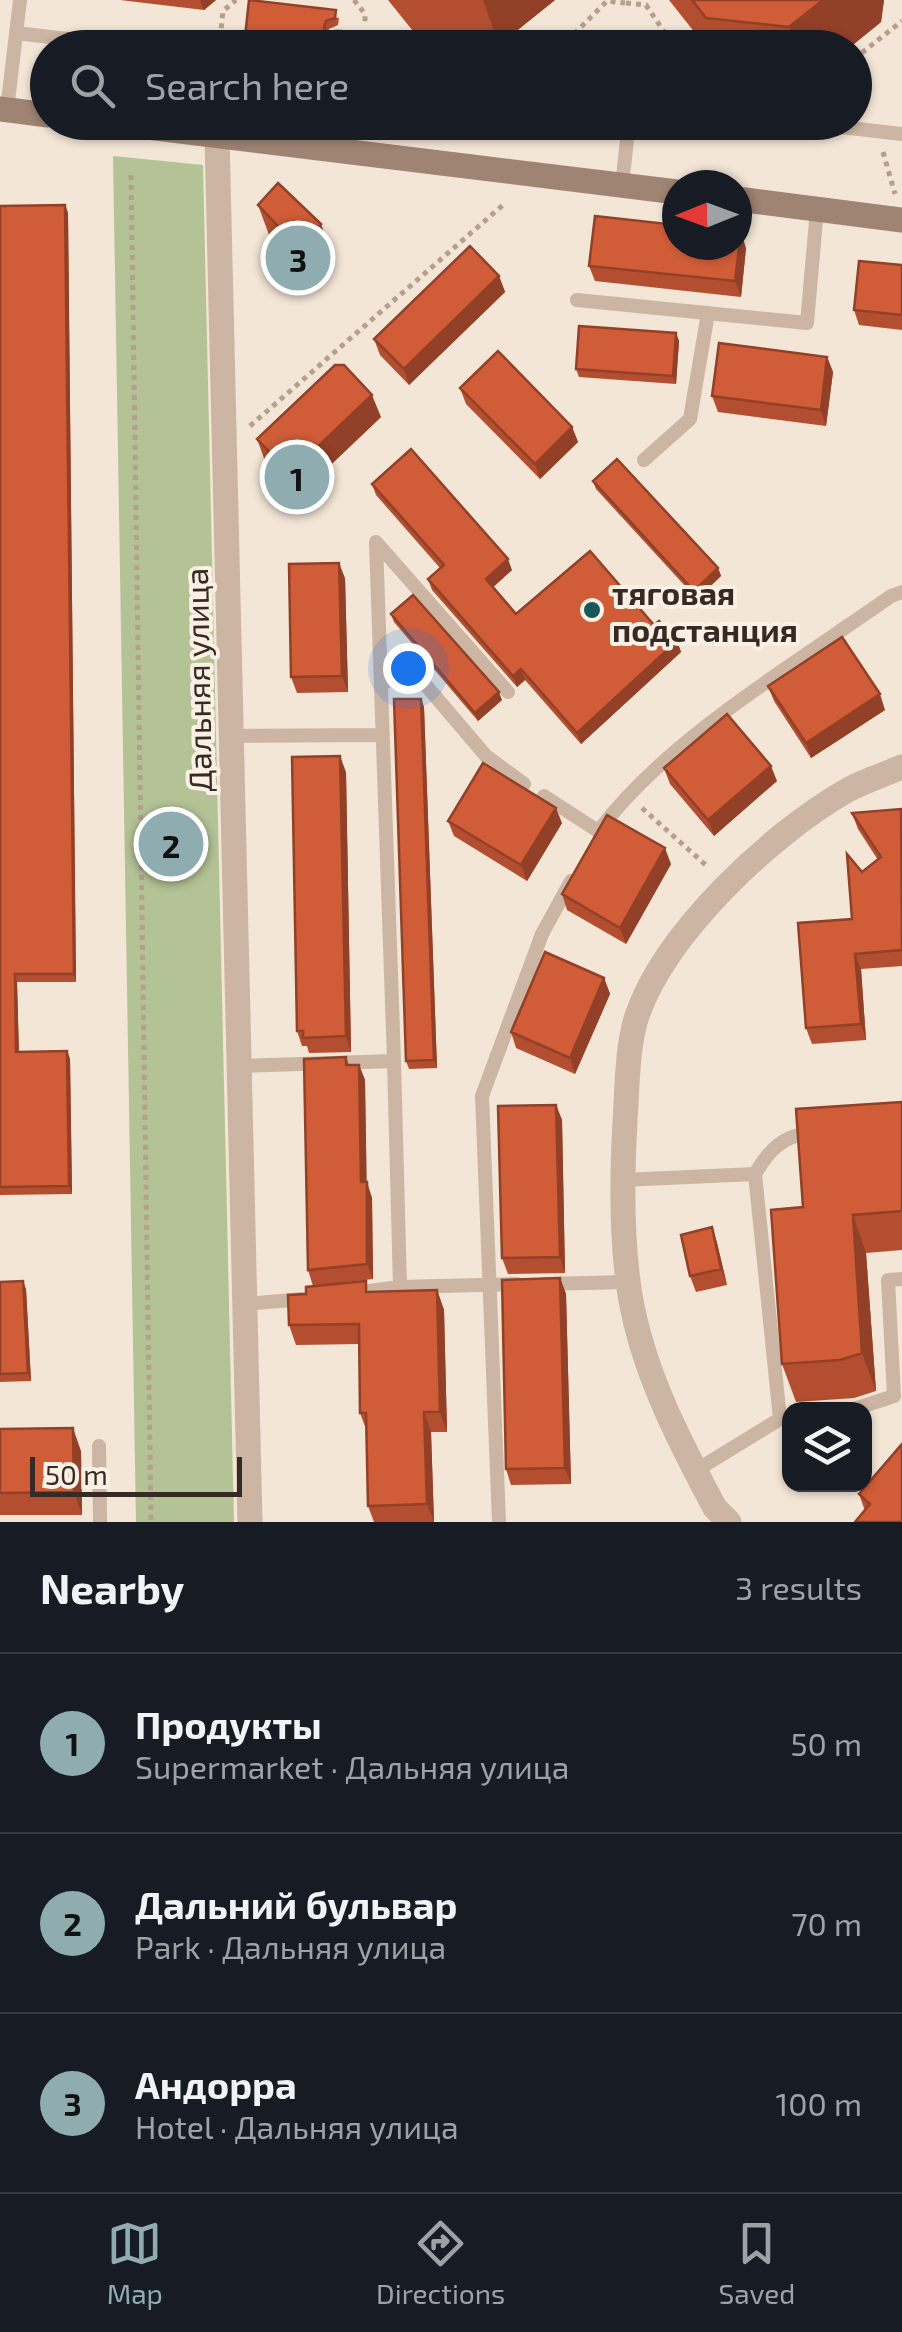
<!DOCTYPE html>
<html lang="en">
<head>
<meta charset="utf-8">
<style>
  :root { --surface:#171b24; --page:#20242c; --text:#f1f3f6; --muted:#9ea1a6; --line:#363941; --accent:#8facb0 }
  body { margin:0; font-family:"Exo 2",sans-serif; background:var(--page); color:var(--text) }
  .controls { position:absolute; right:30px; bottom:30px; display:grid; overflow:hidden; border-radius:20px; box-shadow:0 2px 8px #0004 }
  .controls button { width:90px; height:90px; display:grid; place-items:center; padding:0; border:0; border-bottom:2px solid var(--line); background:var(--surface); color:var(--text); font:50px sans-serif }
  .compass { position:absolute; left:662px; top:170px; width:90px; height:90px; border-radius:50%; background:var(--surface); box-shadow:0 2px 8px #0004; rotate:269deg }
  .scale { position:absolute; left:30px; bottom:25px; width:212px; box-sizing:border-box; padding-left:10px; border:5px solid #362a25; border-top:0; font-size:28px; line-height:35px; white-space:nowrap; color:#362a25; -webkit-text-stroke:8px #faf0e3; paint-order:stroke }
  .you { position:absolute; left:408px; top:668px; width:35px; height:35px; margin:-25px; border:8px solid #fff; border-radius:50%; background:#1a73e8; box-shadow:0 0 0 15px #1a73e833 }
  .badge { display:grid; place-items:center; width:65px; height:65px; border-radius:50%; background:var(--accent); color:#111; font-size:32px; font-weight:700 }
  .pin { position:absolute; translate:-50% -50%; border:5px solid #fff; box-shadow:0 2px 10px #0006 }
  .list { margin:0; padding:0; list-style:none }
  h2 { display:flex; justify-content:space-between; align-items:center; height:130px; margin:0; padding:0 40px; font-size:42px }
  h2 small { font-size:32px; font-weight:400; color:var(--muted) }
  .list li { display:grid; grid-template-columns:65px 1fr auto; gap:30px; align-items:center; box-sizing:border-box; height:180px; padding:0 40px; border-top:2px solid var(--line) }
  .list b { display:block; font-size:38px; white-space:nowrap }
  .list p { margin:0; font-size:32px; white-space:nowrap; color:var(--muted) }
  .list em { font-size:32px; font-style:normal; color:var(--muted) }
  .icon { flex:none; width:55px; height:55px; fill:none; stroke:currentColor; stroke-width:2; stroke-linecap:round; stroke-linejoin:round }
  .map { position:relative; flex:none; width:902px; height:1522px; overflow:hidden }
  .search { position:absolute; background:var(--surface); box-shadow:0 2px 8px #0004; left:30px; right:30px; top:30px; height:110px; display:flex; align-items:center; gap:25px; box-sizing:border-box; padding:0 35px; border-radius:55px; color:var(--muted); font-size:38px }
  .sheet { height:670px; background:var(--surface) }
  nav { display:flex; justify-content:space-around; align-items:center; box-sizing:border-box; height:140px; border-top:2px solid var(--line); background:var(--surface); font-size:28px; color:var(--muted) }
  nav a { display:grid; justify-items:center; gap:5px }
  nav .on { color:var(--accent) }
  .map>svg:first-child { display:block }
  .green { fill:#b4c396 }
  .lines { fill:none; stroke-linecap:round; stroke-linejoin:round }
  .path { stroke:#b79f8c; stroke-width:5; stroke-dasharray:5 5; stroke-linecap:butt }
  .service { stroke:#ccb5a2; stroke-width:14 }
  .minor { stroke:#ccb5a2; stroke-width:25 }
  .tertiary { stroke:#ccb5a2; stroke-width:25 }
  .secondary { stroke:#9f8373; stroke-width:25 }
  .wall { fill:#b34f30 }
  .shaded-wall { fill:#924027 }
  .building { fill:#d05c38; stroke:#924027; stroke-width:2.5 }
  .poi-dot { fill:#18565a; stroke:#faf0e3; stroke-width:4 }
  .labels { text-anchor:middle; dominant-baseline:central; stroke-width:8; stroke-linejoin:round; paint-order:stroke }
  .poi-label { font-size:32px; font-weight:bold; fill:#362a25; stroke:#faf0e3; text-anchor:start }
  .street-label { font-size:32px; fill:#362a25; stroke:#faf0e3 }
</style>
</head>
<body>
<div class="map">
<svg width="902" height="1522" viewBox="0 0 902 1522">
  <rect width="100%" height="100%" fill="#f3e6d7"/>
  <path class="green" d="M 113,156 L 203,165 L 234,1522 L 136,1522 Z"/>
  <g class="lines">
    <path class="path" d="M 354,0 L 365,14 L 365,22
      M 626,3 L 646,5 L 675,48
      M 219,48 L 223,11 L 236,0
      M 560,48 L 607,1 L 625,3
      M 854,59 L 902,21
      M 883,152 L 895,194
      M 131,175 L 151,1522
      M 250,426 L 503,205
      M 642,808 L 708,867"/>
    <path class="service" d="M 16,33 L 144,48
      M 337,36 L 364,40 L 374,48
      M 7,110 L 20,0
      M 797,122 L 902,134
      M 622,185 L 629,122
      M 577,300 L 807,323 L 817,209
      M 644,460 L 690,419 L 708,313
      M 381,684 L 412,669 L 486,756 L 524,784
      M 231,736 L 383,735
      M 544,796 L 598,831
      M 601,828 C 669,738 798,662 891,596 L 902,592
      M 394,1061 L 400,1287
      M 239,1066 L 394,1061 L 376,542 L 508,692
      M 622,1180 L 755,1174
      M 544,1284 L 628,1282
      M 354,1293 L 400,1287 L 517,1284
      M 244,1304 L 303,1299
      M 851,1410 L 894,1396 L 888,1280 L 902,1279
      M 780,1419 L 755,1174 C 770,1148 784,1135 815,1132
      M 99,1446 L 100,1522
      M 695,1471 L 780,1419 L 790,1419
      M 499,1522 L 482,1096 L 542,934 L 571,881"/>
    <path class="minor" d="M 729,1522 L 715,1508 C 677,1437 638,1362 628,1281 C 621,1228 622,1175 625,1122 C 627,1091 627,1045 637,1016 C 665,933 771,834 846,791 C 863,781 884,775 902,767"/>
    <path class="tertiary" d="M 217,136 L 250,1522"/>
    <path class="secondary" d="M 0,109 L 48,115
      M 107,122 L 677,192
      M 737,199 L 902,220"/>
  </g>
  <path class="wall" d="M 120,0 L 216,0 L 204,10 Z
    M 249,0 L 339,18 L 338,25 L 329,29 L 327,35 L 333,39 L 335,48 L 270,48 L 248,45 L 245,37 Z
    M 388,0 L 555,0 L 499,45 L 417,36 Z
    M 669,0 L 884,0 L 881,22 L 849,48 L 707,48 Z
    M 65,205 L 68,213 L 76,982 L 17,982 L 19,1052 L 67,1051 L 70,1059 L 72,1194 L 0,1195 L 0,206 Z
    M 258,205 L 335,262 L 313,286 L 272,243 Z
    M 746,248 L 741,297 L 595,281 L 589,266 Z
    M 902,265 L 902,330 L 859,325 L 854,310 Z
    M 499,276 L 505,292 L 409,385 L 380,355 L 374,339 Z
    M 676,333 L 679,341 L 676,384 L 579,377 L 576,369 Z
    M 827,357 L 833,372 L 826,426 L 718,412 L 712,396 Z
    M 460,388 L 572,427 L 578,442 L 540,479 L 466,404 Z
    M 381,417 L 298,496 L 265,461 L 257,439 Z
    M 593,481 L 718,568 L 721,576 L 697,599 L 596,489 Z
    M 372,484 L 512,570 L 493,587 L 516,614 L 654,625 L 677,641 L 681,652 L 581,744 L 525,680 L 517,687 L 432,590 L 428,579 L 440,568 L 376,495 Z
    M 345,578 L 348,692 L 297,693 L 291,677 Z
    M 391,614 L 502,700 L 478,721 L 394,622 Z
    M 768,686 L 885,710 L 811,758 L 774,701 Z
    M 421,699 L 424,707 L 437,1068 L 409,1069 L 406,1061 Z
    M 664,768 L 777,781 L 714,836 L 670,784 Z
    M 346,772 L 351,1052 L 309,1053 L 307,1046 L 302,1046 L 297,1031 Z
    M 902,812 L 902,966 L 861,969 L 866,1040 L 812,1044 L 806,1028 L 852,919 L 862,872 L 878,860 L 858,829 L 852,813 Z
    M 448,821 L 562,823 L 527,881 L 454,836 Z
    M 671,864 L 626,944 L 567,910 L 562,894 Z
    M 604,978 L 610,994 L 575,1074 L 516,1048 L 511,1032 Z
    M 346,1057 L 349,1065 L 359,1065 L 365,1080 L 366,1182 L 372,1198 L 373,1279 L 313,1286 L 308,1270 Z
    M 902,1102 L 902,1250 L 866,1253 L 876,1391 L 854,1398 L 796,1402 L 782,1364 L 803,1207 Z
    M 556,1105 L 562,1120 L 565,1273 L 508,1274 L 502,1258 Z
    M 712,1227 L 717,1243 L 727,1285 L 696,1292 L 690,1276 Z
    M 560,1278 L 566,1294 L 571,1484 L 511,1485 L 506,1469 Z
    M 0,1282 L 26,1289 L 31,1381 L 0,1382 Z
    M 437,1290 L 444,1310 L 447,1432 L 431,1432 L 434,1522 L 374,1522 L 368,1506 L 366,1429 L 360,1413 L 359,1344 L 296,1345 L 289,1325 L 370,1292 Z
    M 0,1429 L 81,1451 L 82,1515 L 0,1515 Z
    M 859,1494 L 902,1522 L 865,1511 Z"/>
  <path class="shaded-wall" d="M 200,0 L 216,0 L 204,10 Z
    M 483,0 L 555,0 L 499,45 Z
    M 823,0 L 884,0 L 881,22 L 849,48 L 796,48 L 789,27 Z
    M 65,205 L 68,213 L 76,982 L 74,974 Z
    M 321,224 L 335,262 L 313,286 L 299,248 Z
    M 741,232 L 746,248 L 741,297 L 735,281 Z
    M 499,276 L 505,292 L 409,385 L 404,369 Z
    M 676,333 L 679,341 L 676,384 L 673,376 Z
    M 827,357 L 833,372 L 826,426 L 821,410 Z
    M 372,395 L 381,417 L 298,496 L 290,473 Z
    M 572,427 L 578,442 L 540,479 L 535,464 Z
    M 508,559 L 512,570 L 490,590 L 486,579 Z
    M 339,563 L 345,578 L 348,692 L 342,676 Z
    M 718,568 L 721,576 L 697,599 L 694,591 Z
    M 677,641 L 681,652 L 581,744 L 577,733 Z
    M 521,669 L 525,680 L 517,687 L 513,676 Z
    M 499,692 L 502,700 L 478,721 L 475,713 Z
    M 880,694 L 885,710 L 811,758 L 806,743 Z
    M 421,699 L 424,707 L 437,1068 L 434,1060 Z
    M 340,756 L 346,772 L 351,1052 L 346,1036 Z
    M 771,766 L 777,781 L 714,836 L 708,820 Z
    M 556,808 L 562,823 L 527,881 L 521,865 Z
    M 665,848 L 671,864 L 626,944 L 620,928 Z
    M 855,954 L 861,969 L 866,1040 L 861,1024 Z
    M 15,974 L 17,982 L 19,1060 L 16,1052 Z
    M 604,978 L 610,994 L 575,1074 L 570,1058 Z
    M 67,1051 L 70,1059 L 72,1194 L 69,1186 Z
    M 359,1065 L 365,1080 L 367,1198 L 361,1182 Z
    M 556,1105 L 562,1120 L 565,1273 L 560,1257 Z
    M 367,1182 L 372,1198 L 373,1279 L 367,1264 Z
    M 853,1215 L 866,1253 L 876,1391 L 862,1353 Z
    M 712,1227 L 717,1243 L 727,1285 L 721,1269 Z
    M 560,1278 L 566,1294 L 571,1484 L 565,1468 Z
    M 23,1281 L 26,1289 L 31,1381 L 28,1373 Z
    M 437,1290 L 444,1310 L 447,1432 L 440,1412 Z
    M 424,1412 L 431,1432 L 434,1522 L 427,1504 Z
    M 73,1428 L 81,1451 L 82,1515 L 74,1492 Z"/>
  <path class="building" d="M 249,0 L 336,10 L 335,18 L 326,21 L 324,27 L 327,36 L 333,39 L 332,47 L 245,37 Z
    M 692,0 L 823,0 L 789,27 L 706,18 Z
    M 584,38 L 664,48 L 583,48 Z
    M 278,183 L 321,224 L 299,248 L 258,205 Z
    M 65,205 L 74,974 L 15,974 L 16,1052 L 67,1051 L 69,1186 L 0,1187 L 0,206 Z
    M 595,216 L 677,225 L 677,245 L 737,245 L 737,232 L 741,232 L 735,281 L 589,266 Z
    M 470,246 L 499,276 L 404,369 L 374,339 Z
    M 859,261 L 902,265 L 902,315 L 854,310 Z
    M 579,326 L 676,333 L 673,376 L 576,369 Z
    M 719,343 L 827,357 L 821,410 L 712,396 Z
    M 498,351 L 572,427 L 535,464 L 460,388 Z
    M 335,365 L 344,365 L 372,395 L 290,473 L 257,439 Z
    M 411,449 L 508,559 L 486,579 L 516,614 L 590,551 L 654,625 L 659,621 L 677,641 L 577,733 L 521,669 L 513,676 L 428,579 L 444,565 L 372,484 Z
    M 617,459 L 718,568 L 694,591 L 593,481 Z
    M 339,563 L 342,676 L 291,677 L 289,564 Z
    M 413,595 L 499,692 L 475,713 L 391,614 Z
    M 842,637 L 880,694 L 806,743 L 768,686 Z
    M 394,699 L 421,699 L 434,1060 L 406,1061 Z
    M 727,714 L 771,766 L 708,820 L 664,768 Z
    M 340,756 L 346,1036 L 303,1038 L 303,1031 L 297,1031 L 292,757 Z
    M 483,763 L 556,808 L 521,865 L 448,821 Z
    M 901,809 L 902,950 L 855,954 L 861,1024 L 806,1028 L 798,923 L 852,919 L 847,854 L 862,872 L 881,857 L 852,813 Z
    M 607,815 L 665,848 L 620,928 L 562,894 Z
    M 545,952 L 604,978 L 570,1058 L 511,1032 Z
    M 346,1057 L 346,1065 L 359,1065 L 361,1182 L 367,1182 L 367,1264 L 308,1270 L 304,1059 Z
    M 902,1102 L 902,1211 L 853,1215 L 862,1353 L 840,1360 L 782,1364 L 771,1210 L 803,1207 L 796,1109 Z
    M 556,1105 L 560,1257 L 502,1258 L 498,1106 Z
    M 712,1227 L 721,1269 L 690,1276 L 681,1235 Z
    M 560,1278 L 565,1468 L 506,1469 L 502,1280 Z
    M 23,1281 L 28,1373 L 0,1374 L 0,1282 Z
    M 366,1281 L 366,1292 L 437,1290 L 440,1412 L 424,1412 L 427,1504 L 368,1506 L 366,1413 L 360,1413 L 359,1324 L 289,1325 L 288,1295 L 306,1294 L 306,1287 Z
    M 73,1428 L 74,1492 L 0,1493 L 0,1429 Z
    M 902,1444 L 902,1522 L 855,1522 L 870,1504 L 859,1494 Z"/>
  <circle class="poi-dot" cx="592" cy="610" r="10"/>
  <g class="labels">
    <g class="poi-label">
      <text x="612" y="592">тяговая<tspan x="612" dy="37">подстанция</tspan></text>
    </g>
    <g class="street-label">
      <text transform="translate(197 680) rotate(-91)">Дальняя улица</text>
    </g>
  </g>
</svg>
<div class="controls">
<button><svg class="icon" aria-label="layers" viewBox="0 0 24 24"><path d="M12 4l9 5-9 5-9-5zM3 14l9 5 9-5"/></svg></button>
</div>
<svg class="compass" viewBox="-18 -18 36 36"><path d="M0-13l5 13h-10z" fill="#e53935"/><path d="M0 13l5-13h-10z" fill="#9ea1a6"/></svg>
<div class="scale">50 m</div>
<div class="you"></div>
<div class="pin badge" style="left:297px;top:477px">1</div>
<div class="pin badge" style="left:171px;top:844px">2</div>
<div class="pin badge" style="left:298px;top:258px">3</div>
<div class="search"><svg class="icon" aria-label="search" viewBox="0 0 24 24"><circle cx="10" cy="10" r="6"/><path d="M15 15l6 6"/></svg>Search here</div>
</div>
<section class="sheet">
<h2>Nearby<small>3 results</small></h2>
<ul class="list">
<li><span class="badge">1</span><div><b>Продукты</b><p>Supermarket · Дальняя улица</p></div><em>50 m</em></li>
<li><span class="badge">2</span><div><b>Дальний бульвар</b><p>Park · Дальняя улица</p></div><em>70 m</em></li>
<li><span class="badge">3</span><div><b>Андорра</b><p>Hotel · Дальняя улица</p></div><em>100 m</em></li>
</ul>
</section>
<nav>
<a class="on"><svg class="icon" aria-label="map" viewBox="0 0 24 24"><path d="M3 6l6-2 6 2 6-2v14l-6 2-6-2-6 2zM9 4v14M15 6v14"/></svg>Map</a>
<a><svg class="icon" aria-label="directions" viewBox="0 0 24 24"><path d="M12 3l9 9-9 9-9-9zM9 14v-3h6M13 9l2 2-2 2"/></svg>Directions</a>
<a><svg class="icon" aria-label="saved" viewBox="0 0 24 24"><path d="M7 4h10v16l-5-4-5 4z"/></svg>Saved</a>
</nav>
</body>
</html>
